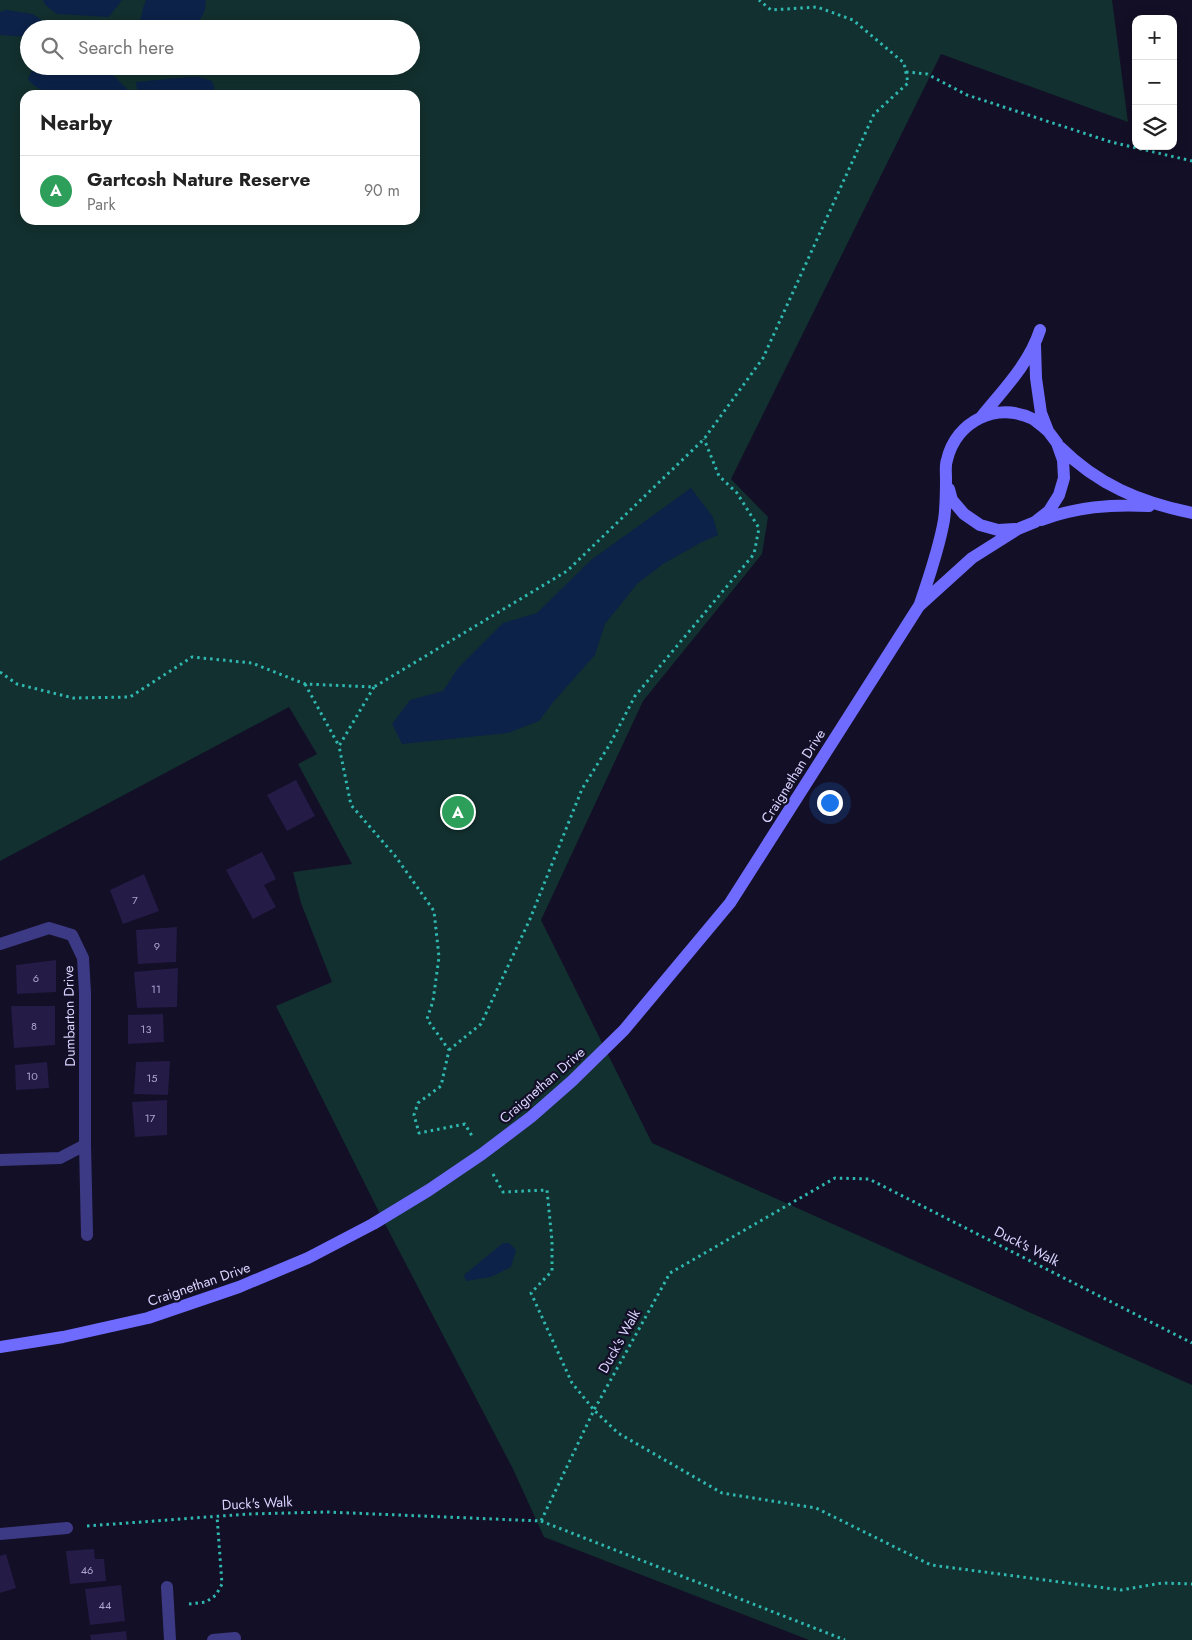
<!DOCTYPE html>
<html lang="en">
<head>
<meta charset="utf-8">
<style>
  :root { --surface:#fff; --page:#f6f6f6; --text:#222; --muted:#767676; --line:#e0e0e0; --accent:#7c3aed }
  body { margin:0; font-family:Jost,sans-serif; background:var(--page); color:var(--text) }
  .controls { position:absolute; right:15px; top:15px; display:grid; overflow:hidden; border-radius:10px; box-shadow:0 2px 12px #0003 }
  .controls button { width:45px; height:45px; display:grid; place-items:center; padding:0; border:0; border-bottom:1px solid var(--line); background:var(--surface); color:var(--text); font:25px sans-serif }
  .you { position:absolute; left:829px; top:802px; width:18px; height:18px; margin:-12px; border:4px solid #fff; border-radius:50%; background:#1a73e8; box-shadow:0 0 0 8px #1a73e833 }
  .badge { display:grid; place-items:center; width:32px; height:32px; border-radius:50%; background:var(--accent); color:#fff; font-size:16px; font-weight:700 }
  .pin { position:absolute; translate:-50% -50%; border:2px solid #fff; box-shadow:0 1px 5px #0006 }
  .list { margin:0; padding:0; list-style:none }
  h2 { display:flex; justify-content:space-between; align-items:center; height:65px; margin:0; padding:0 20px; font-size:21px }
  h2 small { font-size:16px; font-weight:400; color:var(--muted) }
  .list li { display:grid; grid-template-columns:32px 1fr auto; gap:15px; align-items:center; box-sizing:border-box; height:70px; padding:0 20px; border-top:1px solid var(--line) }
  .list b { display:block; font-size:19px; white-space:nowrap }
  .list p { margin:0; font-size:16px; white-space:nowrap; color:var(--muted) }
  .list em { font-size:16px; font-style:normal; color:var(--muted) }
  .icon { flex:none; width:28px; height:28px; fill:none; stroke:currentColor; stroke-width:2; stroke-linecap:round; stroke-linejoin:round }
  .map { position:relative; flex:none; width:1192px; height:1640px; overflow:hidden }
  .search { position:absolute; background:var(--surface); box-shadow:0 2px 12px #0003; left:20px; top:20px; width:400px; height:55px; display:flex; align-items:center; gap:12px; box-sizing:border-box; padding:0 18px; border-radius:28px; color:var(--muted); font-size:19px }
  .panel { position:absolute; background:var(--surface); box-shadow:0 2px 12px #0003; left:20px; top:90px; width:400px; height:135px; border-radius:15px }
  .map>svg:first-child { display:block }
  .green { fill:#12302f; fill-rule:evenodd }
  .water { fill:#0c2248 }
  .building { fill:#241b47 }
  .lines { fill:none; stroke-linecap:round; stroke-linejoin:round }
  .path { stroke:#2fb8b0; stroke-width:3; stroke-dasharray:2.5 4; stroke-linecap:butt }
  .street { stroke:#3d3a85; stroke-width:12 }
  .secondary { stroke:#6f6bff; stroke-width:12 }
  .labels { text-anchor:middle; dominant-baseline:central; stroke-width:4.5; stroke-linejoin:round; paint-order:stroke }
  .number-label { font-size:11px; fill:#aca6d1 }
  .street-label { font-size:14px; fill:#d9d4ff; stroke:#130f26 }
</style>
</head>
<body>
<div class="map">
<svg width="1192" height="1640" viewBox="0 0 1192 1640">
  <rect width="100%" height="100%" fill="#130f26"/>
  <path class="green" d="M 0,0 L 1112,0 L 1128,122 L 941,54 L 731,479 L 768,517 L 762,554 L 643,701 L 541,920 L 652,1143 L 1192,1385 L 1192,1640 L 809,1640 L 544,1537 L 513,1469 L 384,1222 L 276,1006 L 332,982 L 301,903 L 293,872 L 352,864 L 298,764 L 317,754 L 289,707 L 0,861 ZM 29,29 L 411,29 L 411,66 L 29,66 ZM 25,95 L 415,95 L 415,220 L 25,220 Z"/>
  <path class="water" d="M 43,0 L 122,0 L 109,17 L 57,14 L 45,5 Z
    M 146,0 L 206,0 L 205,10 L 200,20 L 184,29 L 148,29 L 140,22 L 143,8 Z
    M 6,10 L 33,14 L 50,26 L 49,29 L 29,29 L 29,37 L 0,35 L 0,12 Z
    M 42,66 L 104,66 L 128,90 L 123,95 L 54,95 C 44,92 35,88 28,79 L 31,72 Z
    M 189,77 L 199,77 L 212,81 L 215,91 L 206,95 L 148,95 L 137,89 L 136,82 Z
    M 691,488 L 713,517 L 718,535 L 700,543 L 663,564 L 637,584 L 605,624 L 595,655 L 554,701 L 539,721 L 508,733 L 402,744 L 392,724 L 410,700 L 443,691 L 458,668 L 503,623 L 537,613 L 591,560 Z
    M 503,1243 L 509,1243 L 516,1250 L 511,1267 L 491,1277 L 466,1281 L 464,1275 Z"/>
  <path class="building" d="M 296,780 L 315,816 L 287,831 L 267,795 Z
    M 262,852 L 276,879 L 264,885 L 276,907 L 253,919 L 226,870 Z
    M 144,874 L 159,911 L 123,924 L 110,890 Z
    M 177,927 L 176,962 L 138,964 L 136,930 Z
    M 56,960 L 56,992 L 17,994 L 16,965 Z
    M 178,968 L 177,1007 L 137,1008 L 134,972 Z
    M 11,1006 L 55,1006 L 55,1045 L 14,1048 Z
    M 163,1014 L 164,1042 L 128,1044 L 128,1015 Z
    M 170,1061 L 168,1095 L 134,1094 L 136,1062 Z
    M 47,1062 L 49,1088 L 16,1090 L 15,1065 Z
    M 167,1100 L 167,1135 L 135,1137 L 132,1102 Z
    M 94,1549 L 95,1559 L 104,1559 L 106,1581 L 70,1584 L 66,1551 Z
    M 6,1554 L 16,1588 L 0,1593 L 0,1556 Z
    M 121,1585 L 125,1621 L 90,1625 L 85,1589 Z
    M 126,1631 L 127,1640 L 91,1640 L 90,1635 Z"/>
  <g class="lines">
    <path class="path" d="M 906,72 L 927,74 L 967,95 L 1111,142 L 1192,161
      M 0,672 L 17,684 L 73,698 L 130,697 L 192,657 L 252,663 L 305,684 L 374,687 L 567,571 L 704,439 L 763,358 L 874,114 L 908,83 L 904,63 L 853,20 L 817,7 L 771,10 L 759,0
      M 305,684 L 339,746
      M 374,687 L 339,746 L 351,805 L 396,857 L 434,911 L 439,957 L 433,1001 L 427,1019 L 449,1050 L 441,1086 L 418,1103 L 414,1115 L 419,1133 L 465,1124 L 472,1136
      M 449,1050 L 481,1024 L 530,919 L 582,789 L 610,744 L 635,696 L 754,554 L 759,528 L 737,493 L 719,476 L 704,439
      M 493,1174 L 503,1192 L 547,1190 L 552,1241 L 552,1271 L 531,1293 L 572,1383 L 594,1410 L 618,1433 L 722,1493 L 816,1508 L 931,1565 L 1121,1590 L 1162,1583 L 1192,1584
      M 541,1521 L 845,1640
      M 87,1526 L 248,1514 L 327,1512 L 541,1521 L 594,1410 L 670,1273 L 835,1178 L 869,1179 L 1192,1343
      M 189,1604 L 206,1602 L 216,1595 L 222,1584 L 217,1516"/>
    <path class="street" d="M 0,944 L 49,928 L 72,935 L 83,958 L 85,993 L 85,1145 L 60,1158 L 0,1160
      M 85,1145 L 87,1235
      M 0,1534 L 67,1528
      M 167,1587 L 170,1640
      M 213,1640 L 235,1638"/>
    <path class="secondary" d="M 982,416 C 1003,390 1029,364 1040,330
      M 1060,447 C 1098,485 1140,502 1192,513
      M 949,489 L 952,500 L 964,514 L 980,525 L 998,530 L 1015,529
      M 1041,520 C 1077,507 1110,504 1149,506
      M 920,604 C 929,577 939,549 944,520 C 946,506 946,492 946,478 C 946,472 945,465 947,460 C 956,421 997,401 1033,419 C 1038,422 1043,427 1048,431
      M 0,1347 L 63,1337 L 148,1318 L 239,1287 L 308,1258 L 373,1224 L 429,1190 L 482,1154 L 531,1117 L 572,1081 L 624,1030 L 730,903 L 919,606 L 972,558 L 1018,529 L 1035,522 L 1049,511 L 1059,495 L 1064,478 L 1063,460 L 1057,443 L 1048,431 L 1041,413 L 1036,378 L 1035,345"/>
  </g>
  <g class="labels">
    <g class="number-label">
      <text x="135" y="900">7</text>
      <text x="157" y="946">9</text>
      <text x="36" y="978">6</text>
      <text x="156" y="989">11</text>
      <text x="34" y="1026">8</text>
      <text x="146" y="1029">13</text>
      <text x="32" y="1076">10</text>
      <text x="152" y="1078">15</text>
      <text x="150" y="1118">17</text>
      <text x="87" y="1570">46</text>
      <text x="105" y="1605">44</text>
    </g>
    <g class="street-label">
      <text transform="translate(793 776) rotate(-58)">Craignethan Drive</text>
      <text transform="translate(69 1016) rotate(-91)">Dumbarton Drive</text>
      <text transform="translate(542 1085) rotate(-41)">Craignethan Drive</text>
      <text transform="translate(1027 1246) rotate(27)">Duck's Walk</text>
      <text transform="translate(199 1284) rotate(-19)">Craignethan Drive</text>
      <text transform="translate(619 1341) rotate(-61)">Duck's Walk</text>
      <text transform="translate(257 1503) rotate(-3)">Duck's Walk</text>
    </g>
  </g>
</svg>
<div class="controls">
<button>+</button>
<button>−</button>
<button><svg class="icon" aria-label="layers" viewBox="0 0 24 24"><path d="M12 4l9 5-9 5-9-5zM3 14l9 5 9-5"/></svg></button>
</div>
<div class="you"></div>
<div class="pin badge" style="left:458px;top:812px;background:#2e9e5b">A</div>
<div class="search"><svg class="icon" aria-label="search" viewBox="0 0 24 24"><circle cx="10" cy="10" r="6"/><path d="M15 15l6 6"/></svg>Search here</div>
<section class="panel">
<h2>Nearby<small></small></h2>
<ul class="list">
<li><span class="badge" style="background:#2e9e5b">A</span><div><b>Gartcosh Nature Reserve</b><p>Park</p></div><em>90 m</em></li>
</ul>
</section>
</div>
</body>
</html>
